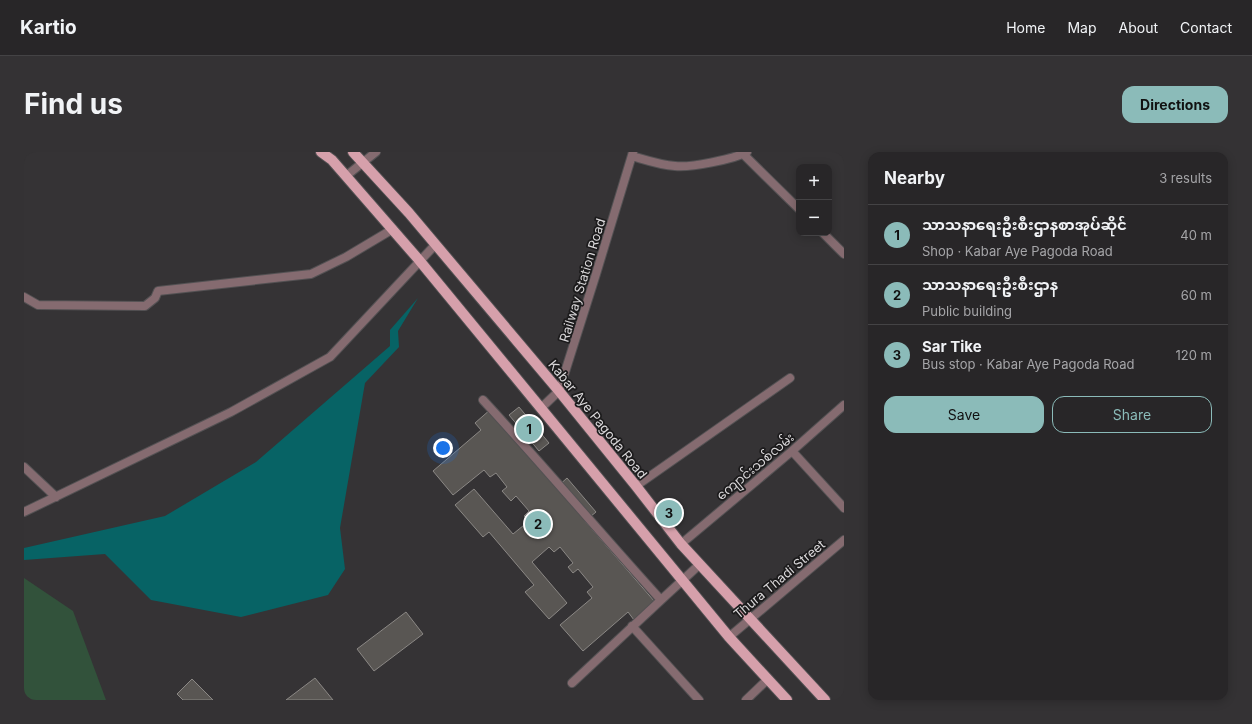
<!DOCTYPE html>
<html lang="en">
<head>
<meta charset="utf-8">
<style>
  :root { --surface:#282628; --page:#343234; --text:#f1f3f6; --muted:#a5a5a8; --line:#444345; --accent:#8bbbb9 }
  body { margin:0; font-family:Inter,"Noto Sans Myanmar",sans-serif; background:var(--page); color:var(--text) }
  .controls { position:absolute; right:12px; top:12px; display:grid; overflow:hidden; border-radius:8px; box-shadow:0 2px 10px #0003 }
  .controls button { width:36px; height:36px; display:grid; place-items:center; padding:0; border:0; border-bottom:1px solid var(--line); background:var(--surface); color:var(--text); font:20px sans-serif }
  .you { position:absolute; left:419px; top:296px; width:14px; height:14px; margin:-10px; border:3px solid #fff; border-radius:50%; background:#1a73e8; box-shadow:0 0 0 6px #1a73e833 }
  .badge { display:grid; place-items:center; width:26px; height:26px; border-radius:50%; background:var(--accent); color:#111; font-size:13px; font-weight:700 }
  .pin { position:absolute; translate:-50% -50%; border:2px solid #fff; box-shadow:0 1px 4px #0006 }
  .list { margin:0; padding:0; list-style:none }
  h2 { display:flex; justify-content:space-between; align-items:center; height:52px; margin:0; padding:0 16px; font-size:17px }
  h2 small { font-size:13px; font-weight:400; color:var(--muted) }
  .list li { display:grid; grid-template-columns:26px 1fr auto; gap:12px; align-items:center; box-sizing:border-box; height:60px; padding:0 16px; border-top:1px solid var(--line) }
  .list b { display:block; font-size:15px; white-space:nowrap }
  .list p { margin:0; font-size:13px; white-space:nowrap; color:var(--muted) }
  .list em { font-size:13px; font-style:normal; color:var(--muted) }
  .actions { display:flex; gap:8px; padding:12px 16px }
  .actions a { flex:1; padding:9px 0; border:1px solid var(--accent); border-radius:12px; text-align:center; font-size:14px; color:var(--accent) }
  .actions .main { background:var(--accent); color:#111 }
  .map { position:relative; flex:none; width:820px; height:548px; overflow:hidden; border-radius:12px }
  header { display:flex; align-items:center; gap:24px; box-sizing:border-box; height:56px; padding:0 20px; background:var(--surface); border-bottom:1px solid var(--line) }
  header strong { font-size:19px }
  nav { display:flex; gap:22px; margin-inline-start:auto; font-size:14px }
  .intro { display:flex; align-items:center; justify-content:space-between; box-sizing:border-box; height:96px; padding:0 24px }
  h1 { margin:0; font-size:28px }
  .button { padding:10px 18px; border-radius:12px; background:var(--accent); color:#111; font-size:14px; font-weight:700 }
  main { display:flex; gap:24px; padding:0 24px }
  aside { flex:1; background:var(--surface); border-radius:12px; box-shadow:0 2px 10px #0003 }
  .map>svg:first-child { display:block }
  .green { fill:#32523b }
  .water { fill:#076365 }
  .building { fill:#595653; stroke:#8b8885 }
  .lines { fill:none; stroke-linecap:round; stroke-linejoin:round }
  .lane-casing { stroke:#535153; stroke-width:10 }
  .street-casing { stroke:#535153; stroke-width:10 }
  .primary-casing { stroke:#535153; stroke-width:12 }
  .lane { stroke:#856b70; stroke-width:8 }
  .street { stroke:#856b70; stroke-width:8 }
  .primary { stroke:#d6a0ab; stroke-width:10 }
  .labels { text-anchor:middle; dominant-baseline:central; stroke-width:3.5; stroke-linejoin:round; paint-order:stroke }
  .street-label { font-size:13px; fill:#dad8da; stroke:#1c1b1c }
</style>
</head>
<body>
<header>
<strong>Kartio</strong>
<nav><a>Home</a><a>Map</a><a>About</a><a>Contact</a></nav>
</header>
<div class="intro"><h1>Find us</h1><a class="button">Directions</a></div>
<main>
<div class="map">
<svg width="820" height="548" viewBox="0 0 820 548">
  <rect width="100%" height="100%" fill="#353335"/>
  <path class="green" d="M 0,426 L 49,459 L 82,548 L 0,548 Z"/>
  <path class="water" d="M 394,146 L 374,179 L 375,195 L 341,231 L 316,376 L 321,417 L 304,443 L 217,465 L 127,448 L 81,402 L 0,408 L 0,396 L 141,364 L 232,310 L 366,194 L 366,178 Z"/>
  <path class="building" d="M 495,255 L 525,291 L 515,299 L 485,263 Z
    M 467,257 L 533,335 L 543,326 L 572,360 L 561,369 L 631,450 L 610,468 L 604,460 L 559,499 L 536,473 L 568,446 L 563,440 L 569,435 L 554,417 L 549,421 L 544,415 L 549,411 L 536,395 L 530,400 L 525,395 L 508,410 L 543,451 L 525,467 L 501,440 L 510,433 L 465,380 L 459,385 L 431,353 L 450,337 L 489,382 L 505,369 L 500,364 L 505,359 L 492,344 L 487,349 L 478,339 L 483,335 L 472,321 L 466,325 L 460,318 L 429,343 L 409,319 L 457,278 L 451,271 Z
    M 382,460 L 399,482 L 350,519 L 333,497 Z
    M 291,526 L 309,548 L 262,548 Z
    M 168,527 L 189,548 L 159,548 L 153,542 Z"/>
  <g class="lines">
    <defs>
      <path id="lane" d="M 0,145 L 14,153 L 121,154 L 131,146 L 134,139 L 287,122 L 322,105 L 369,77
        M 459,248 C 520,314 577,382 637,448 L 675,413
        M 608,474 L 675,548
        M 548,531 L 637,448
        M 722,548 L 744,527"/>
      <path id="street" d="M 719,2 L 775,57
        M 608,4 C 622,8 636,13 651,14 C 666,16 710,7 723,0
        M 322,24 L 352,0
        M 799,81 L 820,102
        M 517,256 L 535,239 L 572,122 L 609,0
        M 768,299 L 820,356
        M 0,315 L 32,345
        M 612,334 L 766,226
        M 0,360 L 207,260 L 306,205 L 411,93
        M 657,392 L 768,299 L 820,253
        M 705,485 L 820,388"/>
      <path id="primary" d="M 297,0 L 308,8 L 395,108 L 705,485 L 763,548
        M 329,0 L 385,61 L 535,239 L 612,334 L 657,392 L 801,548"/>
    </defs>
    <use href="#lane" class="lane-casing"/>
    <use href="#street" class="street-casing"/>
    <use href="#primary" class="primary-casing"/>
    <use href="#lane" class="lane"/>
    <use href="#street" class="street"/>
    <use href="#primary" class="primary"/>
  </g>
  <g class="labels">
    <g class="street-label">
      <text transform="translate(558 128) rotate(-73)">Railway Station Road</text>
      <text transform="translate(574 267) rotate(51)">Kabar Aye Pagoda Road</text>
      <text transform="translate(731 314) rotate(-40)">ကျောင်းသစ်လမ်း</text>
      <text transform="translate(755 427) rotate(-40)">Thura Thadi Street</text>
    </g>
  </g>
</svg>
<div class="controls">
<button>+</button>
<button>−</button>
</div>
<div class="you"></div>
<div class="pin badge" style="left:505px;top:277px">1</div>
<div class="pin badge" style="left:514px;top:372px">2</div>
<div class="pin badge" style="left:645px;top:361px">3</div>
</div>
<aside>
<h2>Nearby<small>3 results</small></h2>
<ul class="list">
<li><span class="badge">1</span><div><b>သာသနာရေးဦးစီးဌာနစာအုပ်ဆိုင်</b><p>Shop · Kabar Aye Pagoda Road</p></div><em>40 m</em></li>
<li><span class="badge">2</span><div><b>သာသနာရေးဦးစီးဌာန</b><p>Public building</p></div><em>60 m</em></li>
<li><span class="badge">3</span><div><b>Sar Tike</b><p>Bus stop · Kabar Aye Pagoda Road</p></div><em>120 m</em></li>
</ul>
<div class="actions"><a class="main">Save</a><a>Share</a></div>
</aside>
</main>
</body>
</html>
